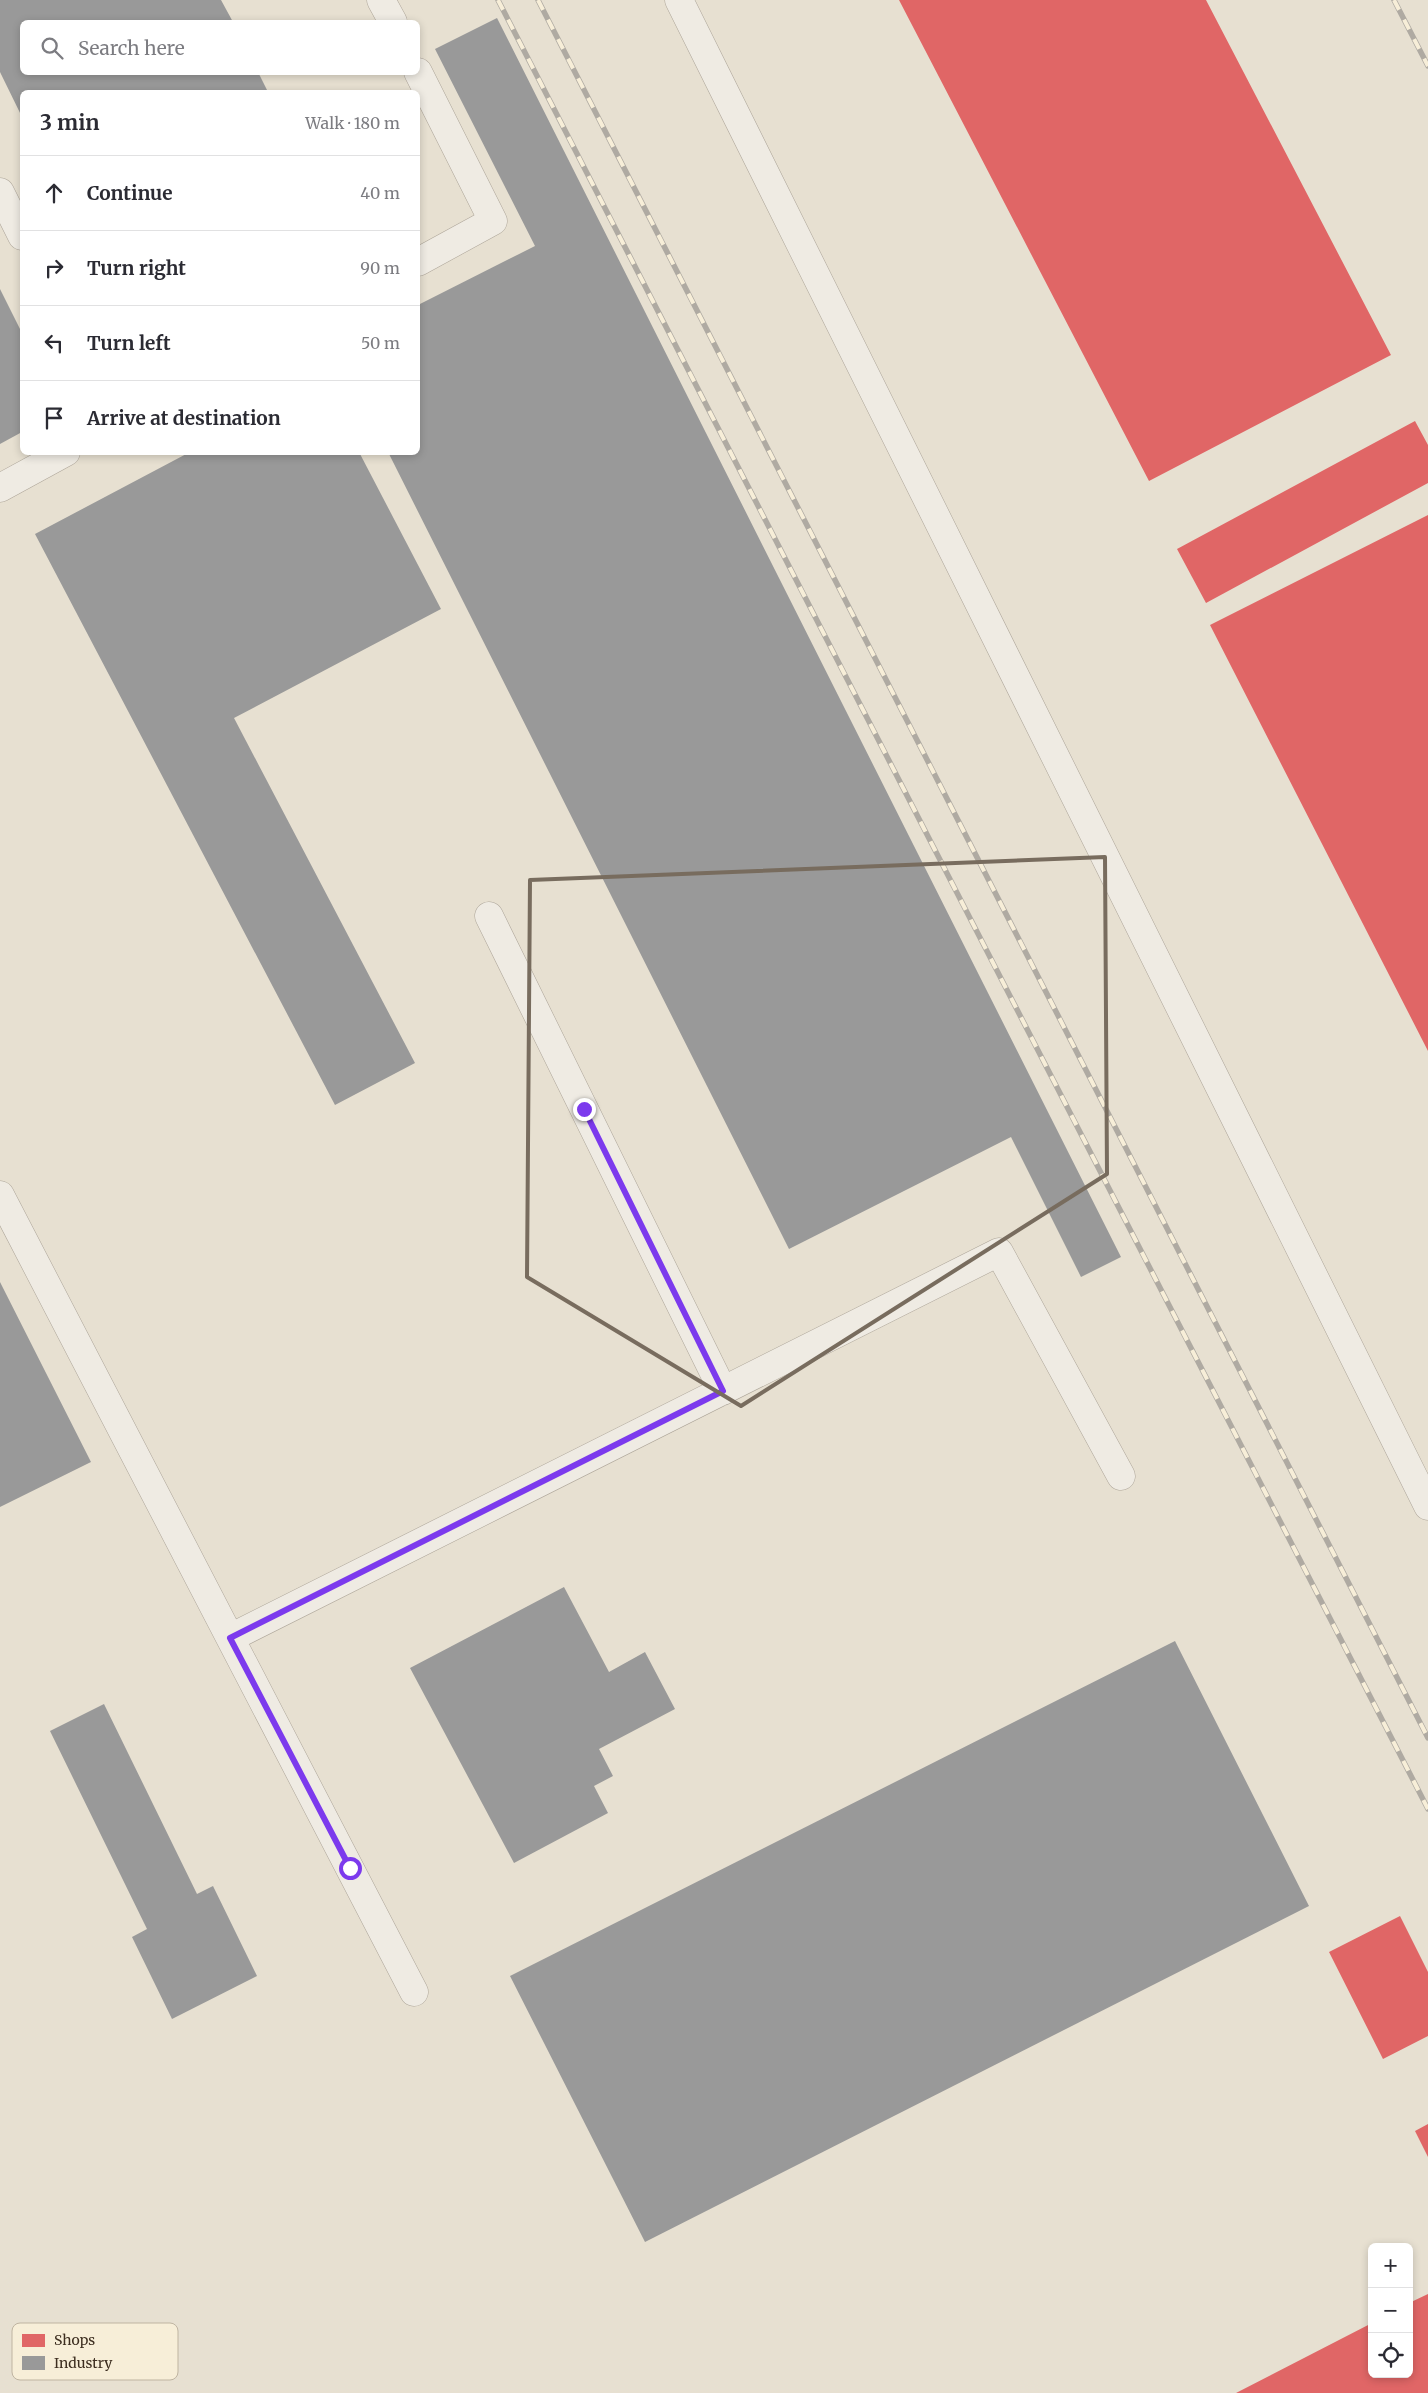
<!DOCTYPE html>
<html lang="en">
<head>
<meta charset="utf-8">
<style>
  :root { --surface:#fff; --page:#f2f2f3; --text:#2b2b33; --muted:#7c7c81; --line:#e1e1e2 }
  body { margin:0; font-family:Merriweather,serif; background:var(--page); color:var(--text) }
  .controls { position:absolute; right:15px; bottom:15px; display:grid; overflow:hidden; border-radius:8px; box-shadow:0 2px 8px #0003 }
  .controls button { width:45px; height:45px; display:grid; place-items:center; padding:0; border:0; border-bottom:1px solid var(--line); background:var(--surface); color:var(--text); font:25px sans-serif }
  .stop { position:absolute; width:15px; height:15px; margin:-11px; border:4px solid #7c3aed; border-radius:50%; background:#fff }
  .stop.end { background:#7c3aed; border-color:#fff; box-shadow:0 1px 5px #0008 }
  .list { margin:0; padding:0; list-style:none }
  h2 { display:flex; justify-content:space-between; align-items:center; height:65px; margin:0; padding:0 20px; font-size:21px }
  h2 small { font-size:16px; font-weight:400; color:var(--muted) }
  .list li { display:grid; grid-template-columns:32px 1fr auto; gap:15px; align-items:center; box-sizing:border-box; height:75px; padding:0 20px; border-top:1px solid var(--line) }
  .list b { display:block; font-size:19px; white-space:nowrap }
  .list em { font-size:16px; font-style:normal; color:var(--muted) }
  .icon { flex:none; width:28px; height:28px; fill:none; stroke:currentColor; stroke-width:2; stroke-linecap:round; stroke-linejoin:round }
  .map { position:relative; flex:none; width:1428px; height:2393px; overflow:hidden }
  .search { position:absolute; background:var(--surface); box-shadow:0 2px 8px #0003; left:20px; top:20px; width:400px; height:55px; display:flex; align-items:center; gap:12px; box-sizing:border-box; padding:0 18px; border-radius:8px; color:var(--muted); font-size:19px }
  .panel { position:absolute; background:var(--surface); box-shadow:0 2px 8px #0003; left:20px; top:90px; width:400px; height:365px; border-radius:8px }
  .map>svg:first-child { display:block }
  .shops { fill:#e06666 }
  .industry { fill:#999 }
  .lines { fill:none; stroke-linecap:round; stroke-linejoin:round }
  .minor-casing { stroke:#ada599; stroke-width:29 }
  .minor { stroke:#efebe3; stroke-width:28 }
  .rail-casing { stroke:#afaaa2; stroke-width:5.5 }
  .rail { stroke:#f7eed8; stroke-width:4; stroke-dasharray:11; stroke-linecap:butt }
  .route { stroke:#7c3aed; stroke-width:6 }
  .marked { fill:none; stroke:#786c5e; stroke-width:4; stroke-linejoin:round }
  .key { fill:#f7eed8; stroke:#bfb4a1; stroke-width:1 }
  .key-label { font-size:14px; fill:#3d2e20 }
</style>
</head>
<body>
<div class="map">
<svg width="1428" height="2393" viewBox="0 0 1428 2393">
  <rect width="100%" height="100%" fill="#e7e0d1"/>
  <path class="shops" d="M 899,0 L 1206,0 L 1391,355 L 1149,481 Z
    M 1415,421 L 1428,445 L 1428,483 L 1206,603 L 1177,549 Z
    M 1428,515 L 1428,1051 L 1210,625 Z
    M 1400,1916 L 1428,1972 L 1428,2036 L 1383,2059 L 1329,1952 Z
    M 1428,2124 L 1428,2157 L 1415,2131 Z
    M 1428,2294 L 1428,2393 L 1236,2393 L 1372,2323 L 1372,2374 L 1409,2374 L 1409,2303 Z"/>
  <path class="industry" d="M 0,0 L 221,0 L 233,22 L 22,22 L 22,72 L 258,72 L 268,92 L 22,92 L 22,117 L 0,72 Z
    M 497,18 L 1121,1257 L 1081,1277 L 1011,1137 L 789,1249 L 388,452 L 418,452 L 418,305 L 535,246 L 435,49 Z
    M 0,289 L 22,333 L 22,432 L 0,444 Z
    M 190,452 L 359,452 L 441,609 L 234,718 L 415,1063 L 335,1105 L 35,534 Z
    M 0,1282 L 91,1462 L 0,1507 Z
    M 564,1587 L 609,1672 L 645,1652 L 675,1709 L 599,1749 L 613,1776 L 594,1786 L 608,1813 L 514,1863 L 410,1668 Z
    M 1175,1641 L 1309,1906 L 645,2242 L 510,1976 Z
    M 104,1704 L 197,1894 L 213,1886 L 257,1976 L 172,2019 L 132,1937 L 147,1929 L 50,1731 Z"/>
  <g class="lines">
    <defs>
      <path id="minor" d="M 381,0 L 393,22
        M 679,0 L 1428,1506
        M 418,72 L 493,221 L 418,262
        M 0,192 L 22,236
        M 0,488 L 66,452
        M 489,916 L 723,1391
        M 0,1195 L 414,1992
        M 230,1638 L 999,1252 L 1121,1476"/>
    </defs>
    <use href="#minor" class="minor-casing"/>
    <use href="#minor" class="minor"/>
    <defs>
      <path id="rail" d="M 498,0 L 1428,1809
        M 538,0 L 1428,1738
        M 1394,0 L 1428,66"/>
    </defs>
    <use href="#rail" class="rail-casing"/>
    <use href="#rail" class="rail"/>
  </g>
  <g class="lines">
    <path class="route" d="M 350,1868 L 230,1638 L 723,1391 L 584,1109"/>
  </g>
  <path class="marked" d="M 1105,857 L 1107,1174 L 741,1406 L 527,1277 L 530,880 Z"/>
  <rect x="12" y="2323" width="166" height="57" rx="8" class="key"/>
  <rect x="22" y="2334" width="23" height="13" fill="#e06666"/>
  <rect x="22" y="2356" width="23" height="14" fill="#999"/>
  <g class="key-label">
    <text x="54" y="2345">Shops</text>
    <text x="54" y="2368">Industry</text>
  </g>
</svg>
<div class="controls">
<button>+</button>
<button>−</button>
<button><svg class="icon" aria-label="locate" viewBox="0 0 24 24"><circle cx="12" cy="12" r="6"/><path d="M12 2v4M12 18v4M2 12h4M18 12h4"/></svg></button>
</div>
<div class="stop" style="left:350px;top:1868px"></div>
<div class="stop end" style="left:584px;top:1109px"></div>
<div class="search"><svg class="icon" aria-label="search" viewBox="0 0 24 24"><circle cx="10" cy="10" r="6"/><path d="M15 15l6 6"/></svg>Search here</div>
<section class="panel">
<h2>3 min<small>Walk · 180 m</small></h2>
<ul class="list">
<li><svg class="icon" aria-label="ahead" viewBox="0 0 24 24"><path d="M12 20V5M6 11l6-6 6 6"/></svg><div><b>Continue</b></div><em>40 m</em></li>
<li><svg class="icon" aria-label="right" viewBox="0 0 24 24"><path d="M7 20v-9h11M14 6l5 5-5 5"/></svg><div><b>Turn right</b></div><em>90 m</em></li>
<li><svg class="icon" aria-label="left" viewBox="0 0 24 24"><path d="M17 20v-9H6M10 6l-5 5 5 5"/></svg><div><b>Turn left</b></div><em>50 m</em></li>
<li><svg class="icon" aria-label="arrive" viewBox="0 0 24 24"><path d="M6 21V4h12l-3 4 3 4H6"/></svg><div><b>Arrive at destination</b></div></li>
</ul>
</section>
</div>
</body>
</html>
